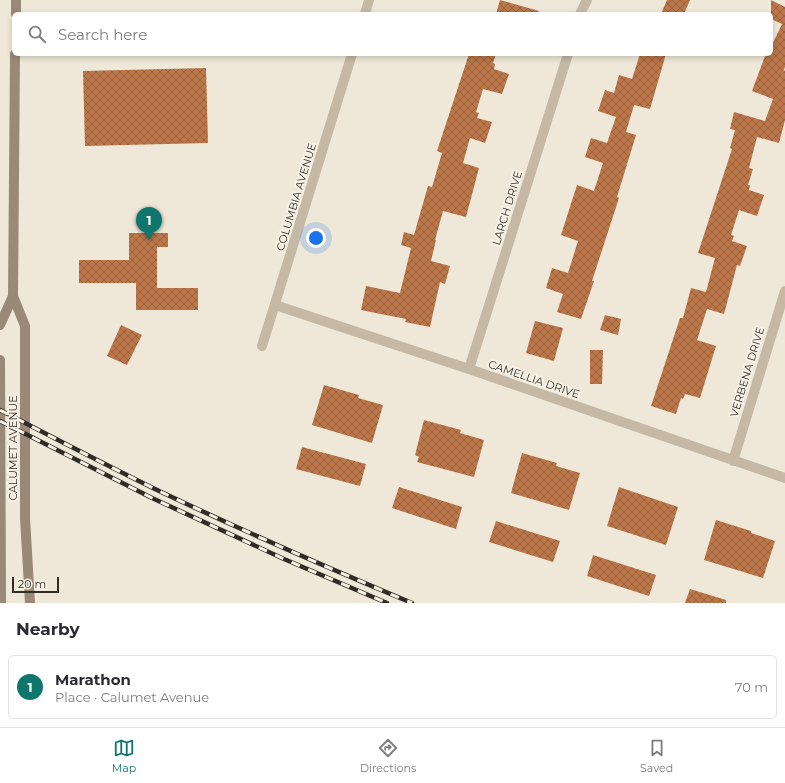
<!DOCTYPE html>
<html lang="en">
<head>
<meta charset="utf-8">
<style>
  :root { --surface:#fff; --page:#f2f2f3; --text:#2b2b33; --muted:#7c7c81; --line:#e1e1e2; --accent:#0f766e }
  body { margin:0; font-family:Montserrat,sans-serif; background:var(--page); color:var(--text) }
  .scale { position:absolute; left:12px; bottom:10px; width:47px; box-sizing:border-box; padding-left:4px; border:2px solid #322c26; border-top:0; font-size:11px; line-height:14px; white-space:nowrap; color:#322c26; -webkit-text-stroke:3px #f7f1e5; paint-order:stroke }
  .you { position:absolute; left:316px; top:238px; width:14px; height:14px; margin:-10px; border:3px solid #fff; border-radius:50%; background:#1a73e8; box-shadow:0 0 0 6px #1a73e833 }
  .badge { display:grid; place-items:center; width:26px; height:26px; border-radius:50%; background:var(--accent); color:#fff; font-size:13px; font-weight:700 }
  .pin { position:absolute; translate:-50% -33px; filter:drop-shadow(0 1px 2px #0008) }
  .pin::after { content:''; position:absolute; top:21px; width:14px; height:12px; background:inherit; clip-path:polygon(0 0,100% 0,50% 100%) }
  .list { margin:0; padding:0; list-style:none }
  h2 { display:flex; justify-content:space-between; align-items:center; height:52px; margin:0; padding:0 16px; font-size:17px }
  h2 small { font-size:13px; font-weight:400; color:var(--muted) }
  .list li { display:grid; grid-template-columns:26px 1fr auto; gap:12px; align-items:center; box-sizing:border-box; height:64px; margin:0 8px 8px; padding:0 8px; border:1px solid var(--line); border-radius:6px }
  .list b { display:block; font-size:15px; white-space:nowrap }
  .list p { margin:0; font-size:13px; white-space:nowrap; color:var(--muted) }
  .list em { font-size:13px; font-style:normal; color:var(--muted) }
  .icon { flex:none; width:22px; height:22px; fill:none; stroke:currentColor; stroke-width:2; stroke-linecap:round; stroke-linejoin:round }
  .map { position:relative; flex:none; width:785px; height:603px; overflow:hidden }
  .search { position:absolute; background:var(--surface); box-shadow:0 2px 6px #0003; left:12px; right:12px; top:12px; height:44px; display:flex; align-items:center; gap:10px; box-sizing:border-box; padding:0 14px; border-radius:6px; color:var(--muted); font-size:15px }
  .sheet { height:124px; background:var(--surface) }
  nav { display:flex; justify-content:space-around; align-items:center; box-sizing:border-box; height:56px; border-top:1px solid var(--line); background:var(--surface); font-size:11px; color:var(--muted) }
  nav a { display:grid; justify-items:center; gap:2px }
  nav .on { color:var(--accent) }
  .map>svg:first-child { display:block }
  .building { fill:url(#building-cross-hatch) }
  .lines { fill:none; stroke-linecap:round; stroke-linejoin:round }
  .street { stroke:#c5b9a6; stroke-width:10 }
  .secondary { stroke:#998978; stroke-width:10 }
  .rail-casing { stroke:#322c26; stroke-width:4.5 }
  .rail { stroke:#f7f1e5; stroke-width:3; stroke-dasharray:9; stroke-linecap:butt }
  .labels { text-anchor:middle; dominant-baseline:central; stroke-width:4; stroke-linejoin:round; paint-order:stroke }
  .street-label { font-size:11px; fill:#322c26; stroke:#f7f1e5 }
</style>
</head>
<body>
<div class="map">
<svg width="785" height="603" viewBox="0 0 785 603">
  <defs>
    <pattern id="building-cross-hatch" width="8" height="8" patternUnits="userSpaceOnUse"><rect width="8" height="8" fill="#bb774a"/><path d="M0 0l8 8M0 8l8-8" fill="none" stroke="#99623d"/></pattern>
  </defs>
  <rect width="100%" height="100%" fill="#efe8d9"/>
  <path class="building" d="M 500,0 L 539,11 L 538,14 L 496,14 Z
    M 667,0 L 690,0 L 684,14 L 661,14 Z
    M 771,0 L 785,7 L 785,67 L 779,83 L 784,70 L 785,71 L 785,120 L 779,143 L 757,137 L 749,168 L 753,169 L 748,185 L 750,185 L 749,190 L 764,195 L 757,216 L 739,210 L 731,235 L 734,236 L 732,241 L 747,246 L 740,266 L 737,265 L 724,314 L 707,309 L 697,340 L 716,346 L 700,398 L 685,394 L 683,399 L 681,398 L 676,414 L 651,406 L 680,318 L 683,318 L 691,288 L 706,292 L 715,258 L 698,253 L 732,149 L 730,148 L 735,130 L 730,129 L 734,112 L 765,121 L 773,99 L 752,91 L 765,56 L 766,56 L 767,54 L 771,54 L 771,47 L 782,24 L 771,19 Z
    M 469,54 L 496,54 L 493,63 L 495,64 L 494,69 L 509,74 L 502,94 L 483,89 L 476,112 L 479,113 L 477,118 L 492,122 L 485,143 L 470,138 L 463,163 L 479,168 L 466,217 L 443,211 L 435,240 L 436,240 L 431,261 L 450,266 L 445,284 L 440,282 L 430,327 L 405,322 L 406,319 L 361,310 L 366,286 L 400,293 L 411,248 L 401,245 L 404,232 L 414,235 L 428,186 L 432,187 L 442,153 L 437,151 Z
    M 640,54 L 666,54 L 650,109 L 634,105 L 626,132 L 636,135 L 617,197 L 619,198 L 592,281 L 594,281 L 581,319 L 557,312 L 563,294 L 546,288 L 552,268 L 568,273 L 578,241 L 561,235 L 577,185 L 594,191 L 603,163 L 585,157 L 591,138 L 607,143 L 616,117 L 598,111 L 605,90 L 614,93 L 619,75 L 632,79 Z
    M 206,68 L 208,143 L 85,146 L 83,71 Z
    M 129,233 L 168,233 L 168,247 L 157,247 L 157,288 L 198,288 L 198,310 L 136,310 L 136,283 L 79,283 L 79,260 L 129,260 Z
    M 605,315 L 621,319 L 618,335 L 600,330 Z
    M 535,321 L 563,328 L 554,361 L 526,353 Z
    M 121,325 L 142,335 L 127,365 L 107,356 Z
    M 590,350 L 603,350 L 602,384 L 590,384 Z
    M 324,385 L 359,395 L 358,398 L 383,405 L 372,443 L 312,425 Z
    M 424,420 L 461,430 L 460,433 L 484,440 L 474,477 L 417,462 L 419,457 L 415,455 Z
    M 302,447 L 366,464 L 360,486 L 296,469 Z
    M 522,453 L 557,463 L 556,466 L 580,473 L 569,510 L 511,493 Z
    M 399,487 L 462,507 L 456,529 L 392,508 Z
    M 619,487 L 678,507 L 666,545 L 607,526 Z
    M 716,520 L 751,531 L 751,533 L 775,541 L 763,578 L 704,560 Z
    M 496,521 L 560,541 L 553,562 L 489,542 Z
    M 593,555 L 656,575 L 649,596 L 587,576 Z
    M 690,589 L 726,600 L 726,603 L 685,603 Z"/>
  <g class="lines">
    <path class="street" d="M 365,14 L 369,0
      M 580,14 L 587,0
      M 275,305 L 469,369 L 785,478
      M 262,346 L 352,54
      M 469,369 L 568,54
      M 733,461 L 785,291"/>
    <path class="secondary" d="M 16,14 L 16,0
      M 15,54 L 13,296 L 25,326 L 25,518 L 30,603
      M 0,325 L 13,296
      M 0,360 L 1,603"/>
    <defs>
      <path id="rail" d="M 0,410 C 52,437 104,464 157,490 C 241,530 326,567 412,603
        M 0,421 L 152,498 L 284,559 L 387,603"/>
    </defs>
    <use href="#rail" class="rail-casing"/>
    <use href="#rail" class="rail"/>
  </g>
  <g class="labels">
    <g class="street-label">
      <text transform="translate(296 197) rotate(-73)">COLUMBIA AVENUE</text>
      <text transform="translate(507 208) rotate(-73)">LARCH DRIVE</text>
      <text transform="translate(747 372) rotate(-73)">VERBENA DRIVE</text>
      <text transform="translate(534 379) rotate(19)">CAMELLIA DRIVE</text>
      <text transform="translate(13 448) rotate(-90)">CALUMET AVENUE</text>
    </g>
  </g>
</svg>
<div class="scale">20 m</div>
<div class="you"></div>
<div class="pin badge" style="left:149px;top:240px">1</div>
<div class="search"><svg class="icon" aria-label="search" viewBox="0 0 24 24"><circle cx="10" cy="10" r="6"/><path d="M15 15l6 6"/></svg>Search here</div>
</div>
<section class="sheet">
<h2>Nearby<small></small></h2>
<ul class="list">
<li><span class="badge">1</span><div><b>Marathon</b><p>Place · Calumet Avenue</p></div><em>70 m</em></li>
</ul>
</section>
<nav>
<a class="on"><svg class="icon" aria-label="map" viewBox="0 0 24 24"><path d="M3 6l6-2 6 2 6-2v14l-6 2-6-2-6 2zM9 4v14M15 6v14"/></svg>Map</a>
<a><svg class="icon" aria-label="directions" viewBox="0 0 24 24"><path d="M12 3l9 9-9 9-9-9zM9 14v-3h6M13 9l2 2-2 2"/></svg>Directions</a>
<a><svg class="icon" aria-label="saved" viewBox="0 0 24 24"><path d="M7 4h10v16l-5-4-5 4z"/></svg>Saved</a>
</nav>
</body>
</html>
